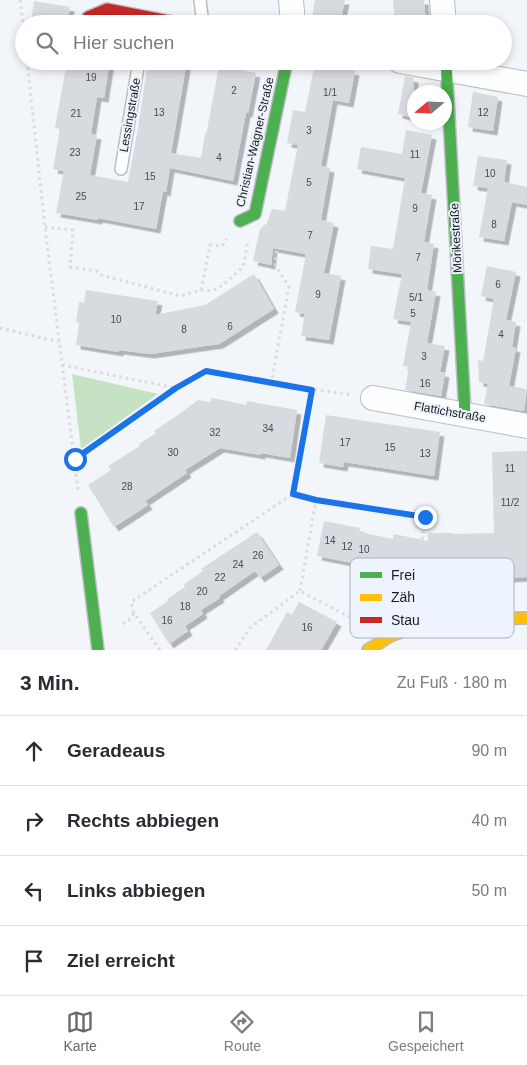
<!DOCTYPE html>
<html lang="de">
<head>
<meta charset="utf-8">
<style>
  :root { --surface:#fff; --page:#f2f2f3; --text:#2b2b33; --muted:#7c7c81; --line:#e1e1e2; --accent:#65686d }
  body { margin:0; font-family:Arial,sans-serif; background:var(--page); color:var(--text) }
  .compass { position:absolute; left:407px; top:85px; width:45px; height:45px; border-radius:50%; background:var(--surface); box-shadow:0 2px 8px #0003; rotate:251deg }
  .stop { position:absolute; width:15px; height:15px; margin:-11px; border:4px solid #1a73e8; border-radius:50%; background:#fff }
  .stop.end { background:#1a73e8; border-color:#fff; box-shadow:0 1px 5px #0008 }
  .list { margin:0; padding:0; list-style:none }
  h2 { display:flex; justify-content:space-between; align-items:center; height:65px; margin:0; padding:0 20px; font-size:21px }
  h2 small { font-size:16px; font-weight:400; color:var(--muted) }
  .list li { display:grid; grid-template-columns:32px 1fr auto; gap:15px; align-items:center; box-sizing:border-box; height:70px; padding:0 20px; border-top:1px solid var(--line) }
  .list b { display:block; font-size:19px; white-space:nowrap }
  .list em { font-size:16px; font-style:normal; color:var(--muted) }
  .icon { flex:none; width:28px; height:28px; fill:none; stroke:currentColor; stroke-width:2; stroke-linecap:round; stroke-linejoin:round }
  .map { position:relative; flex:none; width:527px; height:650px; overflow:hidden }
  .search { position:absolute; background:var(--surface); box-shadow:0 2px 8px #0003; left:15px; right:15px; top:15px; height:55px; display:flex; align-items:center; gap:12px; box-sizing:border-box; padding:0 18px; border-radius:28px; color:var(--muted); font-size:19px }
  .sheet { height:345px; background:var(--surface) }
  nav { display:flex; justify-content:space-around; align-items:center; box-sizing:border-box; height:70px; border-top:1px solid var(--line); background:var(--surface); font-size:14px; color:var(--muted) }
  nav a { display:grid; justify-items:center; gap:2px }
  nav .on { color:var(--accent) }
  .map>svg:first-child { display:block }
  .green { fill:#c6e2c4 }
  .building { fill:#d7dadf; filter:url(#shadow) }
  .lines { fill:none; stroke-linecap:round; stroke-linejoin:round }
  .lane-casing { stroke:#babdc2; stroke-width:14 }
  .street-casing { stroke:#babdc2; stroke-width:26 }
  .fast-casing { stroke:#babdc2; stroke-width:14 }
  .slow-casing { stroke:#babdc2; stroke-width:14 }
  .jam-casing { stroke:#babdc2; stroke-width:14 }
  .path { stroke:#d9dadb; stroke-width:3; stroke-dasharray:2.5 4; stroke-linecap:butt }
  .lane { stroke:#fdfefe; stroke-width:11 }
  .street { stroke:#fdfefe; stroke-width:24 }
  .fast { stroke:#4caf50; stroke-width:11 }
  .slow { stroke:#ffc107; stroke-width:11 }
  .jam { stroke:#c62828; stroke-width:11 }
  .route { stroke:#1a73e8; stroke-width:6 }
  .labels { text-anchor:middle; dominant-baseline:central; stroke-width:4; stroke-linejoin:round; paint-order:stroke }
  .number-label { font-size:10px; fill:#484c50 }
  .street-label { font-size:12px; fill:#191c21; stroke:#eef4fd }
  .key { fill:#eef4fd; stroke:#aeb3bb; stroke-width:1 }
  .key-label { font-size:14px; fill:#191c21 }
</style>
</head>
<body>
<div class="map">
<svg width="527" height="650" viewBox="0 0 527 650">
  <defs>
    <filter id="shadow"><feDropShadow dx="4.5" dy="4.5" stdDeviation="0" flood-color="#0004"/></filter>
  </defs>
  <rect width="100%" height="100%" fill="#f2f5fa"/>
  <path class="green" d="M 72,374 L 158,394 L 81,449 Z"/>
  <path class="building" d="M 315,0 L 345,0 L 340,24 L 312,19 Z
    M 393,0 L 424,0 L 426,24 L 395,24 Z
    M 34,1 L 70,7 L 67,24 L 49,24 L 31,21 Z
    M 67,61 L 110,61 L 104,98 L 97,97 L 91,134 L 97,135 L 90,175 L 128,182 L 138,128 L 148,61 L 187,61 L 171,153 L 201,158 L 205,134 L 206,135 L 219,66 L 256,73 L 248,113 L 246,113 L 233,181 L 170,168 L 166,192 L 163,191 L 156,229 L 98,218 L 98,220 L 56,213 L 64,171 L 53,169 L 60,129 L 55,128 Z
    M 315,63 L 355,71 L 349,103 L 333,100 L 321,166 L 330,168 L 321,220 L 334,223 L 324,273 L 341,276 L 329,340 L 301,336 L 305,314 L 295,312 L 306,254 L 273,248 L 271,265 L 253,261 L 260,229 L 267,223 L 272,209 L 285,211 L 298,145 L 287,143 L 293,110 L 305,112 Z
    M 405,76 L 414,78 L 414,118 L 398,114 Z
    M 473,92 L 498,97 L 493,131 L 468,127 Z
    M 406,130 L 432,135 L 421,193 L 432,195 L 424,242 L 434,244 L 427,290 L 436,292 L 427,343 L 445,346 L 440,372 L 445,373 L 441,396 L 405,390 L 409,367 L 403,366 L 411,322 L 393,319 L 402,274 L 368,269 L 371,246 L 393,249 L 405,178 L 357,169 L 361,147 L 402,154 Z
    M 478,156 L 507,160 L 504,182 L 527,187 L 527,205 L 512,202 L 504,241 L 479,237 L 488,188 L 473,186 Z
    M 487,266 L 516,272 L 506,320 L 516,322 L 512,347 L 516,348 L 509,386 L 527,389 L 524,411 L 484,404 L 488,384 L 479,382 L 478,360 L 483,361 L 494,299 L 481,296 Z
    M 254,274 L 274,309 L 219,344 L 150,354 L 119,350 L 119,352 L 76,345 L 79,323 L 76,322 L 79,302 L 84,303 L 86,290 L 158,301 L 155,315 L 205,305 Z
    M 212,398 L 246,405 L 247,401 L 297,410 L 290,458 L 261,453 L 261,455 L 220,448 L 185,470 L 187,473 L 145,501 L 148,505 L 114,527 L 88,485 L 111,470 L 108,466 L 140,446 L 139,444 L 156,433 L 154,431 L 178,415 L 198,400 L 210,402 Z
    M 326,415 L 440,432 L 434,476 L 344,462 L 343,467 L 319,463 Z
    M 527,451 L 527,577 L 488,579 L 489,588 L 429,591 L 429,576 L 387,568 L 386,573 L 352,566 L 353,563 L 317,556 L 324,521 L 360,528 L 359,532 L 393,539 L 394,534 L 428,541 L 428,533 L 453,533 L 453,534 L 494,533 L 492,452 Z
    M 257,532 L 279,565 L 260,578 L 255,571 L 219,596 L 220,598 L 201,610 L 203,614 L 185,626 L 188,631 L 169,644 L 150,613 L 168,601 L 167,599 L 185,587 L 184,584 L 203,571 L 201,569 Z
    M 299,602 L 337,622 L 321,650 L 266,650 L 287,612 L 292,615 Z"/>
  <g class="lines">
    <defs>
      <path id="lane" d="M 200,0 L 203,24
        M 121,169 L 139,61"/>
      <path id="street" d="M 291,0 L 293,24
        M 442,0 L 444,24
        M 400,61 L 527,84
        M 373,398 L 527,426"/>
      <path id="fast" d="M 446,61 L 465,414
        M 240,221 L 255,214 L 287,61
        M 81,513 L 98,650"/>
      <path id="slow" d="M 368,650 L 390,636 L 415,627 L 453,619 L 527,618"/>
      <path id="jam" d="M 88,17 L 107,9 L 184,24"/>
    </defs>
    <use href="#lane" class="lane-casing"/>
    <use href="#street" class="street-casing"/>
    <use href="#fast" class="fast-casing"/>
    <use href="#slow" class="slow-casing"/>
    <use href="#jam" class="jam-casing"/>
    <path class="path" d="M 20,0 L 24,30
      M 27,61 L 45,227 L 78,490
      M 45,227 L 73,230 L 70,267 L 96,271 L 101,275 L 181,296 L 201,290 L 210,245 L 222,246 L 227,239
      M 265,236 L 278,238 L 275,264 L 289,287 L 271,383 L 352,395
      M 201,290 L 212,291 L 223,285 L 243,267 L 248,241
      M 0,328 L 59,342
      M 62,365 L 176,388
      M 312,390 L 293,494 L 316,500 L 425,517 L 414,605
      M 75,459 L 177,388 L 206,371 L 271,383
      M 300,591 L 316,500
      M 123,624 L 129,620 L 134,613
      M 160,650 L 134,613 L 131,602 L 293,494
      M 235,650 L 250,628 L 300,591 L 365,625"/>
    <use href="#lane" class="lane"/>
    <use href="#street" class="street"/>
    <use href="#fast" class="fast"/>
    <use href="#slow" class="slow"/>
    <use href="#jam" class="jam"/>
  </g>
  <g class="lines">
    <path class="route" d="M 75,459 L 176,388 L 206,371 L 312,390 L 293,494 L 316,500 L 425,517"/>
  </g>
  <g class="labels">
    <g class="number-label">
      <text x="91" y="77">19</text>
      <text x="234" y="90">2</text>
      <text x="330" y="92">1/1</text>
      <text x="159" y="112">13</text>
      <text x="483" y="112">12</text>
      <text x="76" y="113">21</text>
      <text x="309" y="130">3</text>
      <text x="75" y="152">23</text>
      <text x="415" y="154">11</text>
      <text x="219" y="157">4</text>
      <text x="490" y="173">10</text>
      <text x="150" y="176">15</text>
      <text x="309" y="182">5</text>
      <text x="81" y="196">25</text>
      <text x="139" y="206">17</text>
      <text x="415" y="208">9</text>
      <text x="494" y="224">8</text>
      <text x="310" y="235">7</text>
      <text x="418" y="257">7</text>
      <text x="498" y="284">6</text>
      <text x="318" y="294">9</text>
      <text x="416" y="297">5/1</text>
      <text x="413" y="313">5</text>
      <text x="116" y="319">10</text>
      <text x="230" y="326">6</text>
      <text x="184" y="329">8</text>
      <text x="501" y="334">4</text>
      <text x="424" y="356">3</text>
      <text x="425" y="383">16</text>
      <text x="268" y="428">34</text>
      <text x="215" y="432">32</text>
      <text x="345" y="442">17</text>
      <text x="390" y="447">15</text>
      <text x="173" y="452">30</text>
      <text x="425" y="453">13</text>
      <text x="510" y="468">11</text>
      <text x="127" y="486">28</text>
      <text x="510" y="502">11/2</text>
      <text x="330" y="540">14</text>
      <text x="347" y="546">12</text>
      <text x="364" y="549">10</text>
      <text x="258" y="555">26</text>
      <text x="238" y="564">24</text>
      <text x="220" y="577">22</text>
      <text x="202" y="591">20</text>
      <text x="185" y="606">18</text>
      <text x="167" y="620">16</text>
      <text x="307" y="627">16</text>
    </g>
    <g class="street-label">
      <text transform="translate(130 115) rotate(-80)">Lessingstraße</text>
      <text transform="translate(255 142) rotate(-77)">Christian-Wagner-Straße</text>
      <text transform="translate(456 238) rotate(-93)">Mörikestraße</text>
      <text transform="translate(450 412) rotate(10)">Flattichstraße</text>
    </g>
  </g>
  <rect x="350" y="558" width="164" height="80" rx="8" class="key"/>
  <rect x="360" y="572" width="22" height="6" fill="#4caf50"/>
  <rect x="360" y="594" width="22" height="7" fill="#ffc107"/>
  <rect x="360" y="617" width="22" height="6" fill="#c62828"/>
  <g class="key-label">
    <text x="391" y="580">Frei</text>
    <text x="391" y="602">Zäh</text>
    <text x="391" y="625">Stau</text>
  </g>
</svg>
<svg class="compass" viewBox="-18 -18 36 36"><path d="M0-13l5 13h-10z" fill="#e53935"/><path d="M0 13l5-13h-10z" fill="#7c7c81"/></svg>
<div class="stop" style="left:75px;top:459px"></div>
<div class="stop end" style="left:425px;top:517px"></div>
<div class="search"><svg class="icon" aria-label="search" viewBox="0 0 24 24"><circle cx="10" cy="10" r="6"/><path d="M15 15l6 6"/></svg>Hier suchen</div>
</div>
<section class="sheet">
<h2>3 Min.<small>Zu Fuß · 180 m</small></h2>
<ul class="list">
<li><svg class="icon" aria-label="ahead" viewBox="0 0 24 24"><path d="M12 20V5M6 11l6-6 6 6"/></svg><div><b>Geradeaus</b></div><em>90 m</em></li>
<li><svg class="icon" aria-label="right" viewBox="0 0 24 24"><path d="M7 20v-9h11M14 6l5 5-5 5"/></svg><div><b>Rechts abbiegen</b></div><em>40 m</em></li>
<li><svg class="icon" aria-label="left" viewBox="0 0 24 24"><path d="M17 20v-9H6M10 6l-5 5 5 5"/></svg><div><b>Links abbiegen</b></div><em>50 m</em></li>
<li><svg class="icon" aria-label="arrive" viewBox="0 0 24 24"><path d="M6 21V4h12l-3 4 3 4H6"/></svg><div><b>Ziel erreicht</b></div></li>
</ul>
</section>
<nav>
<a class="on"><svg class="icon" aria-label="map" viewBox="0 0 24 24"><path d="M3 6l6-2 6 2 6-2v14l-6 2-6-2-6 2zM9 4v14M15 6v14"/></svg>Karte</a>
<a><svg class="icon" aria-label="directions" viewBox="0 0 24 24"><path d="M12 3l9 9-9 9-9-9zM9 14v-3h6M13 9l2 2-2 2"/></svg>Route</a>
<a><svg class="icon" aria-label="saved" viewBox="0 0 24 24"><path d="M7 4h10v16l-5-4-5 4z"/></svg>Gespeichert</a>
</nav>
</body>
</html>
